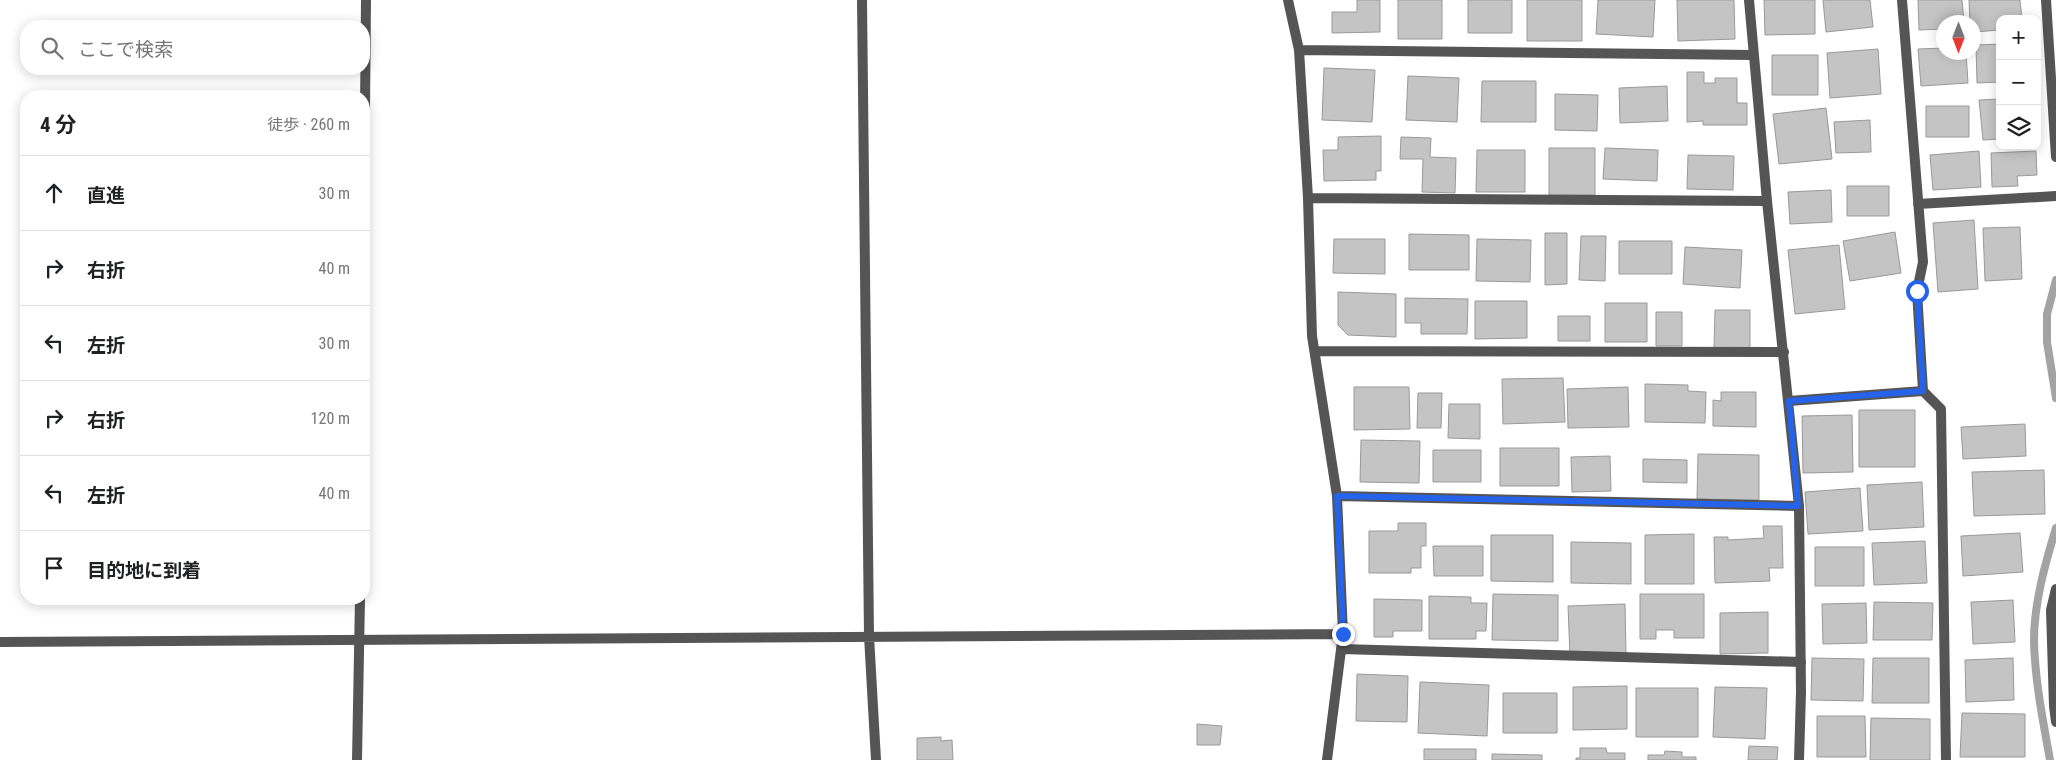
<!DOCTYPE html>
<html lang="ja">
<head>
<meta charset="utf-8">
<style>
  :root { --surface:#fff; --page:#f6f6f6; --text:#202124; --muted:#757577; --line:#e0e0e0 }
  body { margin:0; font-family:"Roboto Condensed","Noto Sans JP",sans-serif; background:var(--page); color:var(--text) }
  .controls { position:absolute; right:15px; top:15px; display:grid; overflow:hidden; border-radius:10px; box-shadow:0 2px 12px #0003 }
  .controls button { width:45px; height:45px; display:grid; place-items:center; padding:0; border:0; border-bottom:1px solid var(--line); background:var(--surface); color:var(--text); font:25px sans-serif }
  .compass { position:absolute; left:1936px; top:15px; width:45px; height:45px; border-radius:50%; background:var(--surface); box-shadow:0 2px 12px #0003; rotate:180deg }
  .stop { position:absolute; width:15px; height:15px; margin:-11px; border:4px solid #2563eb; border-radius:50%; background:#fff }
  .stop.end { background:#2563eb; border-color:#fff; box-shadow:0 1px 5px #0008 }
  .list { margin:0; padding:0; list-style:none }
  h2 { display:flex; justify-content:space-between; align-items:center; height:65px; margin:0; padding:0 20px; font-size:21px }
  h2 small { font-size:16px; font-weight:400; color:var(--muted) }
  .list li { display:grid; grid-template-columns:32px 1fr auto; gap:15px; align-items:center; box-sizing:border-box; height:75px; padding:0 20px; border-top:1px solid var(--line) }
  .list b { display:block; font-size:19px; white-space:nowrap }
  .list em { font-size:16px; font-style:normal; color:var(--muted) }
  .icon { flex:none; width:28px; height:28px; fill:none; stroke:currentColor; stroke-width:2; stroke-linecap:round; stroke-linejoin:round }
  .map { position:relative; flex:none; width:2056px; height:760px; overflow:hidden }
  .search { position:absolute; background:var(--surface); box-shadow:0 2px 12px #0003; left:20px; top:20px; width:350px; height:55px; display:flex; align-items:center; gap:12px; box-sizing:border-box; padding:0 18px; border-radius:20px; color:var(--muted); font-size:19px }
  .panel { position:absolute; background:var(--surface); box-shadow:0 2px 12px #0003; left:20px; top:90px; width:350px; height:515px; border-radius:20px }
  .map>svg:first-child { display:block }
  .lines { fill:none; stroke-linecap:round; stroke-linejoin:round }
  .stream { stroke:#a3a3a3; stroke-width:8 }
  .building { fill:#c4c4c4; stroke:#999 }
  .minor { stroke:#555; stroke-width:10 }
  .tertiary { stroke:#555; stroke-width:10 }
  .route { stroke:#2563eb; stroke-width:6 }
</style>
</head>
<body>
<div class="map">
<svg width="2056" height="760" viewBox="0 0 2056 760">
  <rect width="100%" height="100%" fill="#fff"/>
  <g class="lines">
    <path class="stream" d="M 2056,280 L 2047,314 L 2047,342 L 2056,398
      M 2050,760 C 2043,721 2035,681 2034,641 C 2034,603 2045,564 2056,528"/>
  </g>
  <path class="building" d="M 1357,0 L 1380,0 L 1380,32 L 1332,33 L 1332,12 L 1357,12 Z
    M 1398,0 L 1442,0 L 1442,39 L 1398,39 Z
    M 1468,0 L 1512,0 L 1512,33 L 1468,33 Z
    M 1527,0 L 1582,0 L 1582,41 L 1527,41 Z
    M 1598,0 L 1655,0 L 1653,37 L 1596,34 Z
    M 1677,0 L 1734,0 L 1735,39 L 1678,41 Z
    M 1764,0 L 1815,0 L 1815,34 L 1765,35 Z
    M 1823,0 L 1870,0 L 1873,27 L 1826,32 Z
    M 1918,0 L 1962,0 L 1964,22 L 1944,22 L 1944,29 L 1919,30 Z
    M 1969,0 L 2020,0 L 2022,19 L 2000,19 L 2000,30 L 1974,32 L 1974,22 L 1970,22 Z
    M 2000,44 L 2000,82 L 1977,83 L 1976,45 Z
    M 1944,48 L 1944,52 L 1966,52 L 1968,83 L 1921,86 L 1918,49 Z
    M 1878,49 L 1881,94 L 1830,98 L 1827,53 Z
    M 1772,55 L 1818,55 L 1818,95 L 1772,95 Z
    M 1324,68 L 1375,70 L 1372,122 L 1322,120 Z
    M 1687,72 L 1704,72 L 1704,83 L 1715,83 L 1715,78 L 1737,78 L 1737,103 L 1747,103 L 1747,125 L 1703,125 L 1703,121 L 1687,122 Z
    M 1408,76 L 1459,78 L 1457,122 L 1406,120 Z
    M 1482,81 L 1536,81 L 1536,122 L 1481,122 Z
    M 1667,86 L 1668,121 L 1620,123 L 1619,88 Z
    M 1555,94 L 1598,95 L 1597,131 L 1555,130 Z
    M 2000,99 L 2000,139 L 1983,140 L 1979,100 Z
    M 1926,106 L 1969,106 L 1969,137 L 1926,137 Z
    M 1826,108 L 1832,159 L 1779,164 L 1773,114 Z
    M 1870,120 L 1871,152 L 1836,153 L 1834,122 Z
    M 1381,136 L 1381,171 L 1376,171 L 1376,180 L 1324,181 L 1323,150 L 1338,150 L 1338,137 Z
    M 1401,137 L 1431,138 L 1430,157 L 1456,158 L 1455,193 L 1422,192 L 1423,159 L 1400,159 Z
    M 1549,148 L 1595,148 L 1595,195 L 1549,195 Z
    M 1605,148 L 1658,150 L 1657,181 L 1603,179 Z
    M 1477,150 L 1525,150 L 1525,192 L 1476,192 Z
    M 1979,151 L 1981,187 L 1933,190 L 1930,155 Z
    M 2036,151 L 2037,175 L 2017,176 L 2018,186 L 1992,187 L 1991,153 Z
    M 1688,155 L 1734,156 L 1733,190 L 1687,189 Z
    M 1847,186 L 1889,186 L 1889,216 L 1847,216 Z
    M 1831,190 L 1832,222 L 1790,224 L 1788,192 Z
    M 1974,220 L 1978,289 L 1938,292 L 1933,223 Z
    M 2020,227 L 2022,279 L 1985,281 L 1983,228 Z
    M 1895,232 L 1901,273 L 1850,281 L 1843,241 Z
    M 1545,233 L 1567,233 L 1567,284 L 1545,285 Z
    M 1409,234 L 1469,235 L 1469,270 L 1409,270 Z
    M 1581,236 L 1606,236 L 1605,281 L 1579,280 Z
    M 1334,239 L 1385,239 L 1385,274 L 1333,273 Z
    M 1477,239 L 1531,240 L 1530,282 L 1476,281 Z
    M 1619,241 L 1672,241 L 1672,274 L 1619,274 Z
    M 1839,245 L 1845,309 L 1795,314 L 1788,250 Z
    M 1685,247 L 1742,250 L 1740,288 L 1683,284 Z
    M 1338,292 L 1396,294 L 1396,337 L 1348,335 L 1338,325 Z
    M 1405,298 L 1468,299 L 1467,334 L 1421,334 L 1421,323 L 1405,323 Z
    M 1475,301 L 1527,301 L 1527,338 L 1475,339 Z
    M 1605,303 L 1647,303 L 1647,342 L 1605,342 Z
    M 1715,310 L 1750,310 L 1750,349 L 1714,348 Z
    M 1656,312 L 1682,312 L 1682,346 L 1656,346 Z
    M 1558,316 L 1590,316 L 1590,341 L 1558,341 Z
    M 1563,378 L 1565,422 L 1503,424 L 1502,379 Z
    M 1645,384 L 1688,385 L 1688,391 L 1706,392 L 1705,423 L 1645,422 Z
    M 1354,387 L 1409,387 L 1410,429 L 1354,430 Z
    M 1628,387 L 1629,427 L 1568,428 L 1567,389 Z
    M 1721,392 L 1756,392 L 1756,427 L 1713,426 L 1713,400 L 1721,401 Z
    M 1418,393 L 1442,393 L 1441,428 L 1417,428 Z
    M 1449,404 L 1480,404 L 1480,439 L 1448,438 Z
    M 1859,410 L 1915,410 L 1915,467 L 1859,467 Z
    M 1852,415 L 1853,472 L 1803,473 L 1802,416 Z
    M 2025,424 L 2026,456 L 1963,459 L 1961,427 Z
    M 1361,440 L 1420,441 L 1419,483 L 1360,482 Z
    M 1500,448 L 1559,448 L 1559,486 L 1500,486 Z
    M 1433,450 L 1481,450 L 1481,482 L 1433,482 Z
    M 1698,454 L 1759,455 L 1759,500 L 1697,499 Z
    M 1610,456 L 1611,491 L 1572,492 L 1571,457 Z
    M 1643,459 L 1687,460 L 1687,483 L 1643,482 Z
    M 2044,470 L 2045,514 L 1974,516 L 1972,472 Z
    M 1922,482 L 1924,527 L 1869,530 L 1867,485 Z
    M 1860,488 L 1863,531 L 1808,534 L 1805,492 Z
    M 1398,523 L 1426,523 L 1426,546 L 1421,546 L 1421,568 L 1411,568 L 1411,573 L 1369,573 L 1369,531 L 1398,531 Z
    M 1763,526 L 1782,526 L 1783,568 L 1769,568 L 1770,581 L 1715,583 L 1714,537 L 1728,537 L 1728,540 L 1764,538 Z
    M 2020,533 L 2023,572 L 1963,576 L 1961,536 Z
    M 1694,534 L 1694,584 L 1645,584 L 1645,535 Z
    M 1491,535 L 1553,535 L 1553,582 L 1491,581 Z
    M 1925,541 L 1927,583 L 1874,585 L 1872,543 Z
    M 1571,542 L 1631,543 L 1631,584 L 1571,583 Z
    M 1433,546 L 1483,546 L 1483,576 L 1434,576 Z
    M 1815,547 L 1864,547 L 1864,586 L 1815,586 Z
    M 1493,594 L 1558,595 L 1558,641 L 1492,640 Z
    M 1640,594 L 1704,594 L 1704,638 L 1674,638 L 1674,630 L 1656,630 L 1656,639 L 1640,639 Z
    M 1429,596 L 1471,597 L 1471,603 L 1487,603 L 1486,631 L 1476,631 L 1476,639 L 1429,639 Z
    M 1374,599 L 1422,600 L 1422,631 L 1393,631 L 1393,637 L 1374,637 Z
    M 2013,600 L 2015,642 L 1973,644 L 1971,602 Z
    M 1874,602 L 1933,603 L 1932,640 L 1873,640 Z
    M 1866,603 L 1867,643 L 1823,644 L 1822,604 Z
    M 1625,604 L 1626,654 L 1570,656 L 1568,606 Z
    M 1768,612 L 1768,653 L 1720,654 L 1720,613 Z
    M 1812,658 L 1864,659 L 1863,701 L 1811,700 Z
    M 1873,658 L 1929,658 L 1929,703 L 1872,703 Z
    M 2013,658 L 2014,700 L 1966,702 L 1965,660 Z
    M 1357,674 L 1408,676 L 1407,722 L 1356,721 Z
    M 1420,682 L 1489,685 L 1487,736 L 1418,733 Z
    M 1627,686 L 1627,729 L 1573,730 L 1573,687 Z
    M 1715,687 L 1767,688 L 1765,739 L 1713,737 Z
    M 1636,688 L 1698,688 L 1698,737 L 1636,737 Z
    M 1503,693 L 1557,693 L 1557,733 L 1503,733 Z
    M 1962,713 L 2025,714 L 2025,757 L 1960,757 Z
    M 1817,716 L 1865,716 L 1866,757 L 1817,757 Z
    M 1871,718 L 1930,719 L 1930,760 L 1870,760 Z
    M 1197,724 L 1222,726 L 1220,745 L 1197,745 Z
    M 941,737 L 941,741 L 952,740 L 953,760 L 917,760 L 917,738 Z
    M 1749,746 L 1778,747 L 1777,760 L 1748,760 Z
    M 1580,748 L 1606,748 L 1607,753 L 1625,753 L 1625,760 L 1576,760 L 1576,758 L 1580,758 Z
    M 1424,749 L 1476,749 L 1476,760 L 1424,760 Z
    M 1665,751 L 1682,752 L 1682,757 L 1696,757 L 1696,760 L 1648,760 L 1648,755 L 1664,755 Z
    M 1492,754 L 1542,755 L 1542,760 L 1492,760 Z"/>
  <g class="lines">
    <path class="minor" d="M 862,0 L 869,636 L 876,760
      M 1288,0 L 1299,50 L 1308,198 L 1312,336 L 1337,496 L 1343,634 L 1327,760
      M 1902,0 L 1923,262 L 1917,291 L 1923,391
      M 2046,0 L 2056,157
      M 1299,50 L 1753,55
      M 1308,198 L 1767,201
      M 1918,204 L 2056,196
      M 1315,351 L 1784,352
      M 1789,401 L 1923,391 L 1941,409 L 1946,760
      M 1337,496 L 1799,506
      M 2056,589 L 2051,610 L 2054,706 L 2056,722
      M 0,642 L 1343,634
      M 1341,649 L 1801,662"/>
    <path class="tertiary" d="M 1749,0 L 1767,201 L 1799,506 L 1801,692 L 1799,760
      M 364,223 L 366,0
      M 357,760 L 360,599"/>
  </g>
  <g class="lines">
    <path class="route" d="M 1343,634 L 1337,496 L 1798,506 L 1789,401 L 1923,391 L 1917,291"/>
  </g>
</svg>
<div class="controls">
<button>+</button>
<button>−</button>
<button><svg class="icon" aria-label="layers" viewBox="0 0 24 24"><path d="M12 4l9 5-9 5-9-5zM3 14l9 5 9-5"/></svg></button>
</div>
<svg class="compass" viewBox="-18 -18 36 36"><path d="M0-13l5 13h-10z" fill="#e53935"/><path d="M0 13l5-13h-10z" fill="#757577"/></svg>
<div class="stop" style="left:1917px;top:291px"></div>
<div class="stop end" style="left:1343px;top:634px"></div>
<div class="search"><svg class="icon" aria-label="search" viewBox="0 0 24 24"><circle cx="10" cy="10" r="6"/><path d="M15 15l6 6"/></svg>ここで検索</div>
<section class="panel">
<h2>4 分<small>徒歩 · 260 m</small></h2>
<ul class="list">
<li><svg class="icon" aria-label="ahead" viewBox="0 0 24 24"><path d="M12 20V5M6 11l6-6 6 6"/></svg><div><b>直進</b></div><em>30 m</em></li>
<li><svg class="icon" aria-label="right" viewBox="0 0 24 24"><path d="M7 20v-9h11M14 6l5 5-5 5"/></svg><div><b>右折</b></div><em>40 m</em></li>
<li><svg class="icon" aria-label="left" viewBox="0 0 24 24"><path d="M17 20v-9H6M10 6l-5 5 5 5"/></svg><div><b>左折</b></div><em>30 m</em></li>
<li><svg class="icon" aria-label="right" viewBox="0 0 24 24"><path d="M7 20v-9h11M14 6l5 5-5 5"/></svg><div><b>右折</b></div><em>120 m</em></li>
<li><svg class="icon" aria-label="left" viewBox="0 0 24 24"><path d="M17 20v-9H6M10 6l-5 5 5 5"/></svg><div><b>左折</b></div><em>40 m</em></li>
<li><svg class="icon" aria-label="arrive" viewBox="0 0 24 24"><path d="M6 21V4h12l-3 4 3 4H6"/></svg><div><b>目的地に到着</b></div></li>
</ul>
</section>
</div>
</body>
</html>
